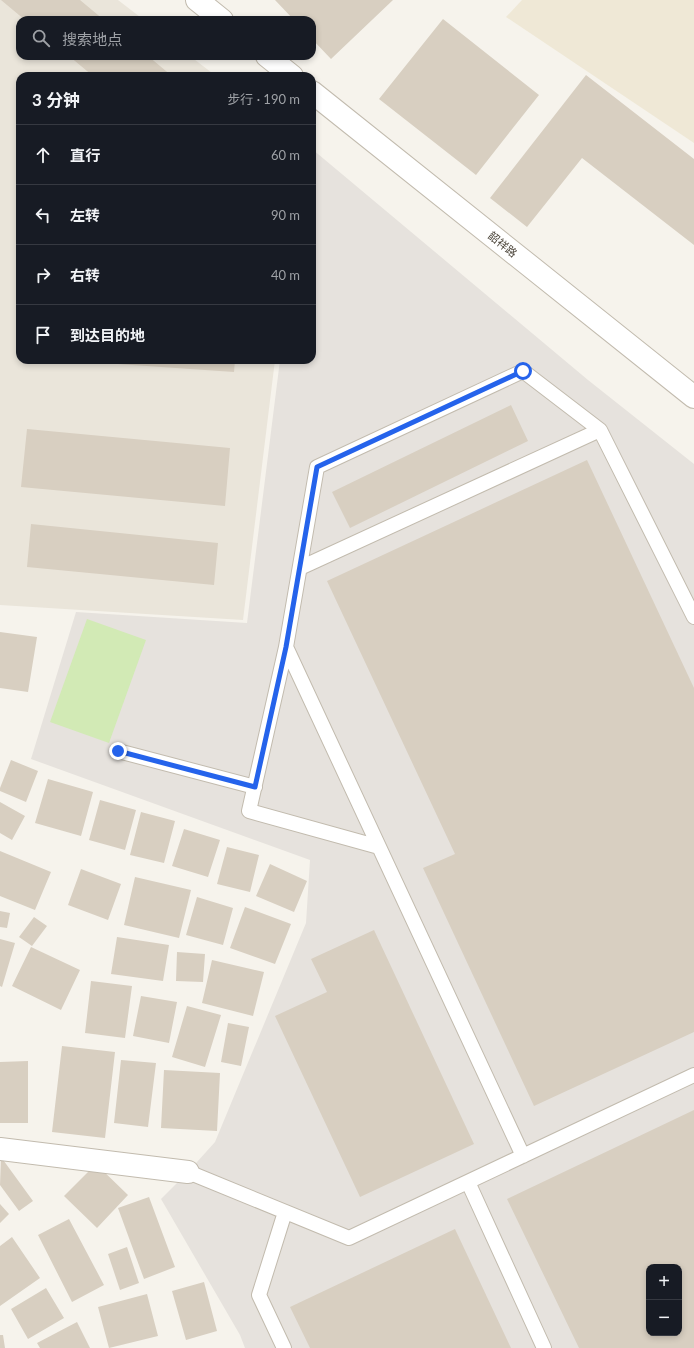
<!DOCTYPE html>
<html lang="zh">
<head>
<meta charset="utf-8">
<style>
  :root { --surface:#171b24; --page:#242831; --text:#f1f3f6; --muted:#9ea1a6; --line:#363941 }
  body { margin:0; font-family:Lato,"Noto Sans SC",sans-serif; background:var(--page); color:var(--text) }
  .controls { position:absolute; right:12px; bottom:12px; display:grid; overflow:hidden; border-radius:8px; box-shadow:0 2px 6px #0003 }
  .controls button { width:36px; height:36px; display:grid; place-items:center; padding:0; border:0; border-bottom:1px solid var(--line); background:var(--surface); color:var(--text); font:20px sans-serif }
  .stop { position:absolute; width:12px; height:12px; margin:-9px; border:3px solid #2563eb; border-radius:50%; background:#fff }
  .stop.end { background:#2563eb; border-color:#fff; box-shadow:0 1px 4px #0008 }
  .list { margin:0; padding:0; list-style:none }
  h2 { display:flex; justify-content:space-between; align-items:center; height:52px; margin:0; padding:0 16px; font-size:17px }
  h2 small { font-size:13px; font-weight:400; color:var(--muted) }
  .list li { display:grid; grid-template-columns:26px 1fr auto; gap:12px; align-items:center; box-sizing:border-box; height:60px; padding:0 16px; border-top:1px solid var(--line) }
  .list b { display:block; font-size:15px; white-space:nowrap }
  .list em { font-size:13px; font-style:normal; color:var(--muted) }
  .icon { flex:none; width:22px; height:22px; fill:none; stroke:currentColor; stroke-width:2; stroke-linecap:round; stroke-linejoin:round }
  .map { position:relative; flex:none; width:694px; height:1348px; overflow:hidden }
  .search { position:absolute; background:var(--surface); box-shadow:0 2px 6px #0003; left:16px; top:16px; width:300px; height:44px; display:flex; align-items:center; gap:10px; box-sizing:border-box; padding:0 14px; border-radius:12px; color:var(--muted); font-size:15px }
  .panel { position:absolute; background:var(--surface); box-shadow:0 2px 6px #0003; left:16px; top:72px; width:300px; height:292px; border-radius:12px }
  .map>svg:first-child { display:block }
  .residential { fill:#eae5da }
  .industrial { fill:#e6e2dd; fill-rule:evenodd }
  .education { fill:#efe8d6 }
  .green { fill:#d2eab5 }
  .building { fill:#d8cfc1; fill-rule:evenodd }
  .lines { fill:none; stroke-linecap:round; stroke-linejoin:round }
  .service-casing { stroke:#c2bbae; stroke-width:16 }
  .minor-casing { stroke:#c2bbae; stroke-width:24 }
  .service { stroke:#fff; stroke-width:14 }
  .minor { stroke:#fff; stroke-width:22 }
  .route { stroke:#2563eb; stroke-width:5 }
  .labels { text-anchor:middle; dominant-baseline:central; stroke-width:3.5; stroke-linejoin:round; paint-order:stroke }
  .street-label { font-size:11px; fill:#4b4439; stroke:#fff }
</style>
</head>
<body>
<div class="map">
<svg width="694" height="1348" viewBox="0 0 694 1348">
  <rect width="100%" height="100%" fill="#f6f3ec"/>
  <path class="residential" d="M 0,0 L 118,0 L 144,20 L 20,20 L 20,56 L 190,56 L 216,76 L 20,76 L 20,360 L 275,360 L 243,620 L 0,605 Z"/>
  <path class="industrial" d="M 312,149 L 588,380 L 694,464 L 694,1348 L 245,1348 L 240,1335 L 161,1199 L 188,1172 L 215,1142 L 306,923 L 310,860 L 31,759 L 76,612 L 247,623 L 280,360 L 312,360 ZM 649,1267 L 679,1267 L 679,1333 L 649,1333 Z"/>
  <path class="education" d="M 522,0 L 694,0 L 694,143 L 506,17 Z"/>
  <path class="green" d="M 87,619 L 146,640 L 109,743 L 50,722 Z"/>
  <path class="building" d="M 1,0 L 80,0 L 104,20 L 25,20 Z
    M 275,0 L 393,0 L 331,59 L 312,39 L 312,20 L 294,20 Z
    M 443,19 L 539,95 L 476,175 L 379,99 Z
    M 69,56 L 148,56 L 172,76 L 93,76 Z
    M 586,75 L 694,159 L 694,245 L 582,158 L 527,227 L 490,198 Z
    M 74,360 L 235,360 L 234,372 L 74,361 Z
    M 511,405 L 528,441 L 350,528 L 332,492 Z
    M 27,429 L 230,448 L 225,506 L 21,487 Z
    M 587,460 L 694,688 L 694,1032 L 534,1106 L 423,868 L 455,854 L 327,581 Z
    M 31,524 L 218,543 L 214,585 L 27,567 Z
    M 0,632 L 37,637 L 28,692 L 0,688 Z
    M 11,760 L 38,771 L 26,802 L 0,791 L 0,788 Z
    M 48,779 L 93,792 L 81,836 L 35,823 Z
    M 100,800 L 136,810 L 125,850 L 89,840 Z
    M 0,802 L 25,816 L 12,840 L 0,833 Z
    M 141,812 L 175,821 L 164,863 L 130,855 Z
    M 184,829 L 220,840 L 208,877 L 172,866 Z
    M 227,847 L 259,855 L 250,892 L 217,884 Z
    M 0,851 L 51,872 L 35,910 L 0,896 Z
    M 270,864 L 307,881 L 294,912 L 256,896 Z
    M 81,869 L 121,884 L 108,920 L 68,905 Z
    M 135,877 L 191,890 L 179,938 L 124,925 Z
    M 197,897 L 233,908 L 223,945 L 186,935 Z
    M 245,907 L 291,924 L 275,964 L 230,948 Z
    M 0,911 L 10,913 L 7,928 L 0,927 Z
    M 34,917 L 47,926 L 32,946 L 19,937 Z
    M 374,930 L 474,1144 L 360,1197 L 275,1016 L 327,992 L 311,959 Z
    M 117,937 L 169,945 L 163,981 L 111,974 Z
    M 0,939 L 15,943 L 2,987 L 0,986 Z
    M 31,947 L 80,970 L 61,1010 L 12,986 Z
    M 177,952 L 205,954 L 203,982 L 176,981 Z
    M 212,960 L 264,972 L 253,1016 L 202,1003 Z
    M 91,981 L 132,986 L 125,1038 L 85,1033 Z
    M 141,996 L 177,1002 L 169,1043 L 133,1036 Z
    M 187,1006 L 221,1015 L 205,1067 L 172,1057 Z
    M 228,1023 L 249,1027 L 241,1066 L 221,1062 Z
    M 62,1046 L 115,1052 L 105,1138 L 52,1132 Z
    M 121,1060 L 156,1063 L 148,1127 L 114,1123 Z
    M 28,1061 L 28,1123 L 0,1123 L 0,1062 Z
    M 164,1070 L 220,1073 L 217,1131 L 161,1128 Z
    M 694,1110 L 694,1348 L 579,1348 L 507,1199 ZM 649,1267 L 679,1267 L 679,1333 L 649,1333 Z
    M 1,1157 L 33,1201 L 19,1211 L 0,1185 Z
    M 96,1164 L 128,1195 L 97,1228 L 64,1196 Z
    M 149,1197 L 175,1267 L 144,1279 L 118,1208 Z
    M 0,1204 L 9,1214 L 0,1223 Z
    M 69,1219 L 104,1285 L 72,1302 L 38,1235 Z
    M 455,1229 L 511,1348 L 310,1348 L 290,1307 Z
    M 12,1237 L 40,1278 L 0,1306 L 0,1246 Z
    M 127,1247 L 139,1283 L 120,1290 L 108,1254 Z
    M 204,1282 L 217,1331 L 186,1340 L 172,1291 Z
    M 46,1288 L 64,1318 L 28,1339 L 11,1309 Z
    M 147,1294 L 158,1336 L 109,1348 L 98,1307 Z
    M 77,1322 L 90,1348 L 40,1348 L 37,1343 Z
    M 0,1335 L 3,1335 L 5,1348 L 0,1348 Z"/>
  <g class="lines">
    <defs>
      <path id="service" d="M 300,568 L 600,430 L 694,617
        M 286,647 L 249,811 L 379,847
        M 118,751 L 255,787
        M 523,1156 L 286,647 L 317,467 L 523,371 L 600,430
        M 188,1172 L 349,1238 L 694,1075
        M 468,1182 L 544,1348
        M 284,1348 L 259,1295 L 285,1212"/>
      <path id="minor" d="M 197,0 L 222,20
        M 267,56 L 292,76
        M 312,92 L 694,397
        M 0,1149 L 188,1172"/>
    </defs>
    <use href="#service" class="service-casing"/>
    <use href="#minor" class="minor-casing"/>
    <use href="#service" class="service"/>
    <use href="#minor" class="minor"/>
  </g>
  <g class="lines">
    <path class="route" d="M 118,751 L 255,787 L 286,647 L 317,467 L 523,371"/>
  </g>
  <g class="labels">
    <g class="street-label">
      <text transform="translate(503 244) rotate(39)">韶祥路</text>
    </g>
  </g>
</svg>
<div class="controls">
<button>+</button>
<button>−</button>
</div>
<div class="stop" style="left:523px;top:371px"></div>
<div class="stop end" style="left:118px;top:751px"></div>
<div class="search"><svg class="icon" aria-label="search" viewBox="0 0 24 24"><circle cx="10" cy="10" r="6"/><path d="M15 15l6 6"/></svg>搜索地点</div>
<section class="panel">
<h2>3 分钟<small>步行 · 190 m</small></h2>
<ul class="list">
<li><svg class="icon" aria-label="ahead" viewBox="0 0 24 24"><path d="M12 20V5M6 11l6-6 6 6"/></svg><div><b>直行</b></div><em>60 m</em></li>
<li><svg class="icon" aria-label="left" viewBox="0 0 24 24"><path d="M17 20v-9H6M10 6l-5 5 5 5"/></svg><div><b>左转</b></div><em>90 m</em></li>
<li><svg class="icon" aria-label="right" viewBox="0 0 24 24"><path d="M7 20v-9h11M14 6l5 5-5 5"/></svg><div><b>右转</b></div><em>40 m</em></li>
<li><svg class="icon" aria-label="arrive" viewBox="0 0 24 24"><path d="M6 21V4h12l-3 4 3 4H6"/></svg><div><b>到达目的地</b></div></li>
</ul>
</section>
</div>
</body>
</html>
